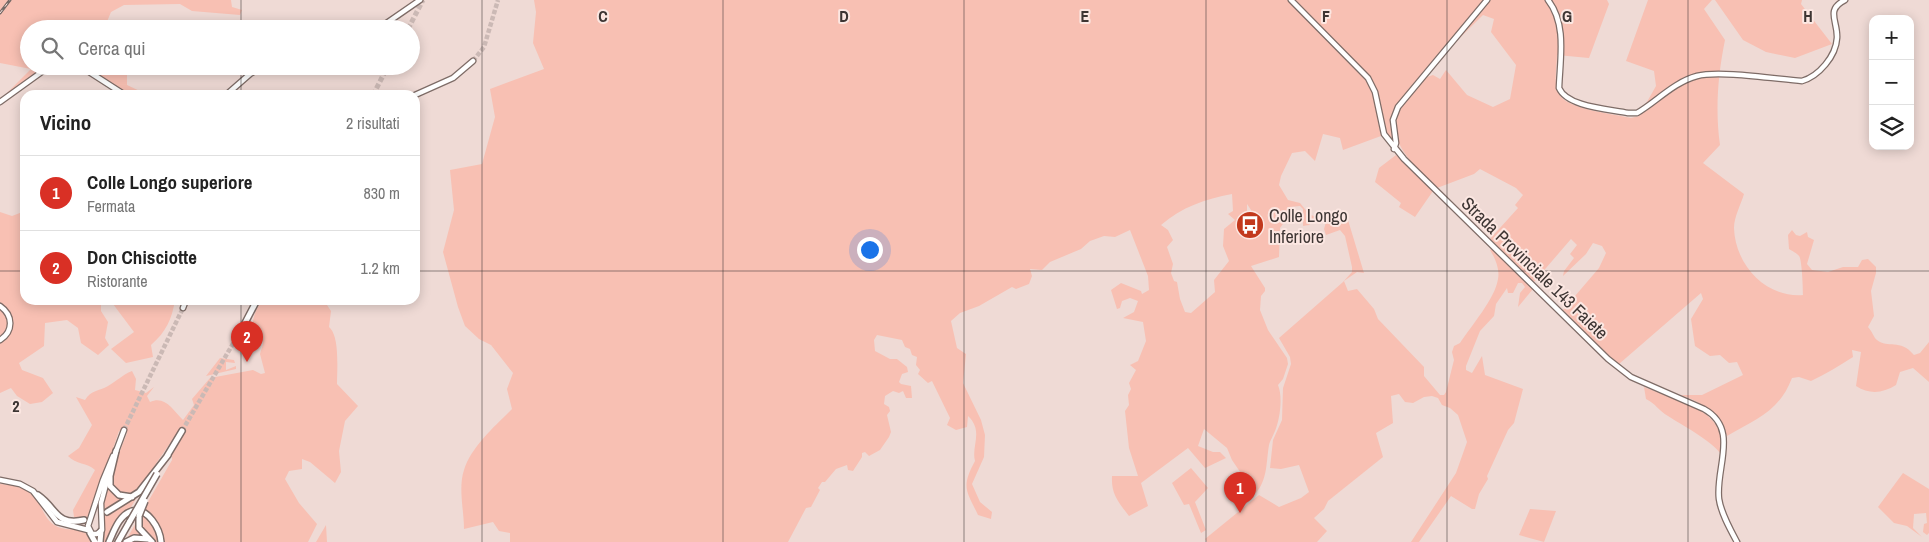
<!DOCTYPE html>
<html lang="it">
<head>
<meta charset="utf-8">
<style>
  :root { --surface:#fff; --page:#f6f6f6; --text:#222; --muted:#767676; --line:#e0e0e0; --accent:#d93025 }
  body { margin:0; font-family:"Archivo Narrow",sans-serif; background:var(--page); color:var(--text) }
  .controls { position:absolute; right:15px; top:15px; display:grid; overflow:hidden; border-radius:10px; box-shadow:0 2px 12px #0003 }
  .controls button { width:45px; height:45px; display:grid; place-items:center; padding:0; border:0; border-bottom:1px solid var(--line); background:var(--surface); color:var(--text); font:25px sans-serif }
  .you { position:absolute; left:869px; top:249px; width:18px; height:18px; margin:-12px; border:4px solid #fff; border-radius:50%; background:#1a73e8; box-shadow:0 0 0 8px #1a73e833 }
  .badge { display:grid; place-items:center; width:32px; height:32px; border-radius:50%; background:var(--accent); color:#fff; font-size:16px; font-weight:700 }
  .pin { position:absolute; translate:-50% -41px; filter:drop-shadow(0 1px 2px #0008) }
  .pin::after { content:''; position:absolute; top:26px; width:18px; height:15px; background:inherit; clip-path:polygon(0 0,100% 0,50% 100%) }
  .list { margin:0; padding:0; list-style:none }
  h2 { display:flex; justify-content:space-between; align-items:center; height:65px; margin:0; padding:0 20px; font-size:21px }
  h2 small { font-size:16px; font-weight:400; color:var(--muted) }
  .list li { display:grid; grid-template-columns:32px 1fr auto; gap:15px; align-items:center; box-sizing:border-box; height:75px; padding:0 20px; border-top:1px solid var(--line) }
  .list b { display:block; font-size:19px; white-space:nowrap }
  .list p { margin:0; font-size:16px; white-space:nowrap; color:var(--muted) }
  .list em { font-size:16px; font-style:normal; color:var(--muted) }
  .icon { flex:none; width:28px; height:28px; fill:none; stroke:currentColor; stroke-width:2; stroke-linecap:round; stroke-linejoin:round }
  .map { position:relative; flex:none; width:1929px; height:542px; overflow:hidden }
  .search { position:absolute; background:var(--surface); box-shadow:0 2px 12px #0003; left:20px; top:20px; width:400px; height:55px; display:flex; align-items:center; gap:12px; box-sizing:border-box; padding:0 18px; border-radius:28px; color:var(--muted); font-size:19px }
  .panel { position:absolute; background:var(--surface); box-shadow:0 2px 12px #0003; left:20px; top:90px; width:400px; height:215px; border-radius:15px }
  .map>svg:first-child { display:block }
  .green { fill:#f8c0b3; fill-rule:evenodd }
  .lines { fill:none; stroke-linecap:round; stroke-linejoin:round }
  .secondary-tunnel { stroke:#cbb9b5; stroke-width:4.5; stroke-dasharray:4.5 2; stroke-linecap:butt }
  .primary-tunnel { stroke:#cbb9b5; stroke-width:5; stroke-dasharray:5 2.5; stroke-linecap:butt }
  .secondary-casing { stroke:#7e6c67; stroke-width:7 }
  .primary-casing { stroke:#7e6c67; stroke-width:8 }
  .secondary { stroke:#fff; stroke-width:4.5 }
  .primary { stroke:#fff; stroke-width:5 }
  .rail-casing { stroke:#756966; stroke-width:3 }
  .rail { stroke:#fce7e2; stroke-width:1; stroke-dasharray:4; stroke-linecap:butt }
  .primary-bridge-casing { stroke:#7e6c67; stroke-width:8; stroke-linecap:butt }
  .primary-bridge { stroke:#fff; stroke-width:5 }
  .grid { fill:none; stroke:#3d3533; stroke-width:1; stroke-opacity:0.55 }
  .labels { text-anchor:middle; dominant-baseline:central; stroke-width:4; stroke-linejoin:round; paint-order:stroke }
  .poi-label { font-size:18px; fill:#3d3533; stroke:#fce7e2; text-anchor:start }
  .street-label { font-size:18px; fill:#3d3533; stroke:#fce7e2 }
  .grid-label { font-size:16px; text-anchor:middle; font-weight:bold; fill:#3d3533; stroke:#fce7e2; stroke-width:4; stroke-linejoin:round; paint-order:stroke }
</style>
</head>
<body>
<div class="map">
<svg width="1929" height="542" viewBox="0 0 1929 542">
  <rect width="100%" height="100%" fill="#efdad5"/>
  <path class="green" d="M 0,0 L 231,0 L 232,7 L 242,10 L 240,15 L 192,11 L 180,4 L 124,5 L 111,12 L 104,29 L 29,29 L 29,66 L 52,66 L 0,105 L 0,100 L 31,69 L 0,63 Z
    M 534,0 L 1607,0 L 1609,4 L 1589,58 L 1557,55 C 1557,67 1553,84 1559,94 C 1566,109 1614,114 1631,118 L 1639,116 L 1656,86 L 1654,71 L 1626,61 L 1648,0 L 1712,0 L 1704,9 L 1725,40 C 1718,74 1715,110 1720,145 L 1703,163 L 1744,194 C 1741,204 1734,217 1734,228 C 1735,264 1765,298 1803,295 C 1803,289 1802,259 1799,256 C 1797,253 1792,251 1789,249 L 1788,235 L 1792,230 L 1796,235 L 1800,236 L 1807,232 L 1808,237 L 1814,240 L 1807,264 L 1812,270 L 1828,272 L 1843,267 L 1858,267 L 1862,260 L 1868,259 L 1876,267 L 1876,273 L 1871,291 L 1874,316 L 1868,327 C 1872,331 1874,338 1877,340 C 1888,349 1900,338 1914,355 L 1920,353 L 1929,342 L 1929,382 L 1913,368 L 1900,372 L 1896,385 C 1883,393 1870,395 1856,386 L 1861,352 L 1852,350 L 1853,357 C 1839,366 1826,374 1811,381 L 1799,377 L 1792,378 C 1779,412 1756,419 1727,436 C 1719,412 1704,404 1681,395 L 1702,395 L 1743,375 L 1737,362 L 1729,363 L 1720,355 L 1710,356 L 1695,346 L 1691,319 L 1703,299 L 1701,293 L 1619,364 L 1613,360 L 1563,310 L 1599,268 L 1606,253 L 1602,246 L 1593,243 L 1586,254 L 1563,276 L 1564,271 L 1574,258 L 1570,254 L 1577,245 L 1571,239 L 1534,282 L 1490,239 L 1518,208 L 1515,205 L 1523,195 L 1516,188 L 1480,169 L 1474,174 L 1437,188 C 1418,170 1379,136 1401,106 C 1408,96 1418,87 1427,77 L 1433,75 L 1440,79 L 1446,70 L 1467,95 L 1493,107 L 1510,99 L 1516,65 L 1491,32 L 1494,19 L 1483,15 L 1411,86 L 1391,116 L 1393,141 L 1391,141 L 1385,130 L 1381,117 L 1377,117 L 1381,136 L 1343,150 L 1340,138 L 1323,134 L 1315,161 L 1305,151 L 1292,153 L 1281,176 L 1279,185 L 1288,200 L 1300,203 L 1309,214 L 1318,218 L 1330,217 L 1335,222 L 1341,214 L 1348,220 L 1364,273 L 1357,272 L 1344,281 L 1348,291 L 1357,289 L 1374,309 L 1378,319 L 1424,367 L 1424,376 L 1440,395 L 1444,395 L 1446,392 L 1454,360 L 1452,352 L 1454,346 L 1460,343 C 1471,326 1495,299 1498,279 C 1500,269 1495,258 1490,250 L 1492,249 L 1533,289 L 1518,307 L 1520,293 L 1525,287 L 1522,283 L 1518,283 L 1513,293 L 1508,293 L 1507,288 L 1496,304 L 1494,316 L 1480,331 L 1466,366 L 1466,370 L 1472,373 L 1482,356 L 1485,375 L 1523,389 L 1514,423 L 1508,430 L 1487,476 L 1488,479 L 1479,494 L 1475,509 L 1472,509 L 1451,496 L 1419,542 L 1411,542 L 1456,473 L 1467,442 L 1458,415 L 1450,408 L 1442,405 L 1438,398 L 1432,396 L 1424,397 L 1413,403 L 1405,402 L 1399,394 L 1391,396 L 1393,423 L 1376,433 L 1383,457 L 1328,501 L 1324,509 L 1314,518 L 1327,531 L 1317,542 L 1207,542 L 1205,539 L 1259,495 L 1279,507 L 1301,498 L 1309,492 L 1299,465 L 1281,469 L 1270,468 L 1273,440 L 1282,420 L 1283,388 L 1291,364 L 1290,357 L 1279,338 L 1343,282 L 1352,272 L 1352,267 L 1345,236 L 1340,230 L 1326,235 L 1324,229 L 1326,222 L 1314,221 L 1309,225 L 1303,226 L 1303,209 L 1300,206 L 1289,207 L 1289,214 L 1293,220 L 1285,221 L 1280,228 L 1279,257 L 1251,266 L 1265,288 L 1265,291 L 1261,296 L 1260,310 L 1268,330 L 1287,358 L 1288,364 L 1283,379 L 1278,385 C 1283,397 1280,419 1275,431 C 1273,436 1270,441 1269,445 C 1266,462 1268,480 1255,494 L 1232,460 L 1227,448 L 1204,429 L 1198,446 L 1213,452 L 1220,452 L 1226,458 L 1205,468 L 1188,448 L 1141,483 L 1148,506 L 1129,516 C 1118,502 1111,494 1112,476 L 1138,476 L 1129,448 L 1125,411 L 1129,405 L 1128,395 L 1131,389 L 1129,383 L 1136,370 L 1130,365 L 1138,361 L 1146,341 L 1143,322 L 1123,318 L 1134,312 L 1138,301 L 1130,298 L 1122,301 L 1120,308 L 1117,309 L 1111,290 L 1121,283 L 1141,291 L 1142,294 L 1149,290 L 1148,276 L 1130,230 L 1115,237 L 1104,236 L 1090,241 L 1081,249 L 1050,262 L 1042,270 L 1030,269 L 1032,276 L 1029,284 L 1016,289 L 1012,287 L 979,306 L 960,313 L 951,321 L 957,348 L 966,354 L 963,383 L 981,420 L 985,435 L 984,457 L 972,484 L 980,502 L 992,512 L 991,519 L 978,515 C 966,490 961,487 975,461 C 971,446 984,431 968,416 L 967,427 L 956,430 L 947,425 L 950,418 L 932,381 L 928,383 L 918,374 L 920,370 L 916,365 L 917,357 L 912,355 L 910,349 L 905,347 L 902,340 L 877,335 L 874,340 L 875,351 L 890,359 L 897,359 L 907,367 L 908,372 L 902,374 L 899,382 L 901,384 L 911,386 L 912,398 L 906,398 L 903,391 L 899,393 L 893,391 L 885,396 L 884,404 L 889,407 L 890,411 L 887,415 L 891,432 L 889,437 L 880,450 L 869,456 L 865,452 L 862,453 L 862,457 L 853,471 L 848,470 L 847,465 L 836,469 L 825,482 L 822,482 L 818,488 L 820,490 L 811,507 L 806,508 L 788,542 L 510,542 L 510,533 L 499,531 L 493,522 L 464,529 C 464,510 458,488 464,470 C 471,447 495,426 512,409 L 507,389 L 513,373 L 491,345 L 479,339 L 465,326 L 458,307 L 443,252 L 454,210 L 450,170 L 482,164 L 495,117 L 490,89 L 544,69 L 533,43 L 536,12 ZM 1232,194 L 1233,211 L 1228,214 L 1235,220 L 1224,229 L 1223,246 L 1229,261 L 1214,280 L 1215,292 L 1191,313 L 1185,312 L 1180,299 L 1177,282 L 1174,281 L 1171,273 L 1173,264 L 1167,247 L 1173,240 L 1168,230 L 1161,225 C 1182,207 1205,199 1232,194 ZM 1247,204 L 1251,210 L 1246,232 L 1238,229 L 1247,216 Z
    M 1715,0 L 1802,0 L 1801,4 L 1832,44 L 1795,58 L 1766,52 L 1743,40 Z
    M 86,66 L 127,66 L 127,85 L 146,94 C 127,99 101,76 86,66 Z
    M 1396,155 L 1433,191 L 1415,217 L 1399,207 L 1401,203 L 1375,182 L 1379,168 Z
    M 25,211 L 25,300 L 101,300 L 101,311 L 108,322 L 105,338 L 109,345 L 98,355 L 81,343 L 78,328 L 67,320 L 45,323 L 44,346 L 19,363 L 22,370 L 43,378 L 53,393 L 42,402 L 30,404 L 17,396 L 11,388 L 0,393 L 0,212 L 12,216 Z
    M 110,300 L 175,300 C 172,319 166,332 151,345 L 153,357 L 126,363 L 111,349 L 134,332 Z
    M 262,300 L 307,300 L 327,305 L 331,311 L 329,327 C 340,336 337,370 337,384 L 358,406 L 345,421 L 339,451 L 341,472 L 335,483 L 310,462 L 302,459 L 302,469 L 289,471 L 285,479 L 299,503 L 317,524 L 308,542 L 125,542 L 172,460 L 172,454 L 184,433 L 184,430 L 180,429 L 157,462 L 111,542 L 103,542 L 105,528 L 103,520 L 104,492 L 127,433 L 119,431 L 90,516 L 82,518 L 74,517 L 73,510 L 95,470 C 87,462 76,465 68,456 L 79,448 L 92,425 L 76,397 L 85,400 C 91,390 99,391 108,386 C 117,381 122,375 132,371 L 136,379 L 135,390 L 146,393 L 154,387 L 147,396 L 150,402 C 165,395 173,410 183,420 L 194,405 L 192,399 L 210,378 L 253,370 L 261,374 L 265,373 L 260,354 L 263,344 L 261,337 L 253,331 C 252,318 255,311 262,300 Z
    M 220,358 L 234,360 L 235,363 L 226,362 L 226,370 L 236,366 L 236,369 L 206,376 Z
    M 1644,387 C 1673,399 1732,411 1720,453 C 1710,440 1682,425 1668,416 C 1659,411 1655,403 1646,399 Z
    M 1191,468 L 1208,488 L 1195,502 L 1206,530 L 1201,533 L 1189,504 L 1184,505 L 1172,483 Z
    M 1903,473 L 1929,489 L 1929,533 L 1927,535 L 1923,532 L 1924,524 L 1927,523 L 1926,513 L 1914,514 L 1913,528 L 1922,537 L 1907,526 L 1894,523 L 1878,507 Z
    M 0,484 C 14,485 30,488 38,501 C 43,510 46,521 56,526 C 69,533 86,524 92,542 L 0,542 Z
    M 1530,509 L 1556,511 L 1544,542 L 1519,535 Z
    M 326,525 L 327,542 L 316,542 Z"/>
  <g class="lines">
    <path class="secondary-tunnel" d="M 473,61 L 484,47 L 498,0
      M 124,430 L 183,308
      M 182,431 L 245,323"/>
    <path class="primary-tunnel" d="M 408,29 L 423,0
      M 373,95 L 388,66"/>
    <defs>
      <path id="secondary" d="M 1291,0 L 1368,78 L 1375,92 L 1384,134 L 1404,159 L 1608,359 L 1631,377 L 1704,409 C 1740,429 1715,468 1719,499 C 1721,513 1730,529 1737,542
        M 1548,0 C 1567,24 1560,59 1559,88 C 1567,107 1609,109 1628,113 L 1637,113 C 1656,102 1674,82 1697,76 C 1719,70 1776,79 1802,81 C 1819,76 1836,56 1837,38 C 1838,21 1825,10 1845,0
        M 378,29 L 420,0
        M 80,66 L 125,95
        M 226,95 L 250,74 L 264,66
        M 415,95 L 453,78 L 473,61
        M 0,102 L 50,66
        M 1394,149 L 1396,143 L 1393,120 L 1398,107 L 1487,0
        M 0,306 C 13,315 14,331 0,340
        M 183,308 L 186,300
        M 115,454 L 124,430
        M 109,473 L 101,503 L 102,530 L 97,534 L 92,534 L 88,526 L 103,480 L 113,456
        M 0,480 L 20,484 L 33,491 L 57,522 L 88,530"/>
      <path id="primary" d="M 245,323 L 257,300
        M 116,451 L 110,476 L 110,486 L 119,495 L 132,497
        M 167,456 L 182,431
        M 38,495 C 57,508 55,526 84,520
        M 107,512 L 139,492 L 168,455
        M 139,516 L 139,528 L 152,542
        M 90,533 L 95,542
        M 100,542 L 101,531
        M 109,542 C 114,531 119,515 132,511 C 148,507 160,529 161,542
        M 118,542 L 130,521
        M 126,542 L 134,538 L 148,539"/>
    </defs>
    <use href="#secondary" class="secondary-casing"/>
    <use href="#primary" class="primary-casing"/>
    <use href="#secondary" class="secondary"/>
    <use href="#primary" class="primary"/>
    <defs>
      <path id="rail" d="M 0,13 L 10,0"/>
    </defs>
    <use href="#rail" class="rail-casing"/>
    <use href="#rail" class="rail"/>
    <defs>
      <path id="primary-bridge" d="M 139,516 L 145,501
        M 130,521 L 157,474"/>
    </defs>
    <use href="#primary-bridge" class="primary-bridge-casing"/>
    <use href="#primary-bridge" class="primary-bridge"/>
  </g>
  <path class="grid" d="M 241,0 L 241,29M 482,0 L 482,542M 723,0 L 723,542M 964,0 L 964,542M 1206,0 L 1206,542M 1447,0 L 1447,542M 1688,0 L 1688,542M 241,66 L 241,95M 0,271 L 25,271M 415,271 L 1929,271M 241,300 L 241,542"/>
  <defs>
    <symbol id="bus-disc" viewBox="-11 -11 22 22"><circle r="9.5" fill="#c2381c" stroke="#fce7e2"/><path d="M-5-6H5V4H4V6H2V4H-2V6H-4V4H-5ZM-3.5-4V0h7V-4ZM-3.5 1.2v1.5H-2V1.2ZM2 1.2v1.5H3.5V1.2Z" fill="#fff"/></symbol>
  </defs>
  <g fill-rule="evenodd">
    <use href="#bus-disc" x="1234" y="209" width="32" height="32"/>
  </g>
  <g class="labels">
    <g class="poi-label">
      <text x="1269" y="215">Colle Longo<tspan x="1269" dy="21">Inferiore</tspan></text>
    </g>
    <g class="street-label">
      <text transform="translate(1535 268) rotate(44)">Strada Provinciale 143 Faiete</text>
    </g>
  </g>
  <g class="grid-label">
    <text x="603" y="22">C</text>
    <text x="844" y="22">D</text>
    <text x="1085" y="22">E</text>
    <text x="1326" y="22">F</text>
    <text x="1567" y="22">G</text>
    <text x="1808" y="22">H</text>
    <text x="16" y="412">2</text>
  </g>
</svg>
<div class="controls">
<button>+</button>
<button>−</button>
<button><svg class="icon" aria-label="layers" viewBox="0 0 24 24"><path d="M12 4l9 5-9 5-9-5zM3 14l9 5 9-5"/></svg></button>
</div>
<div class="you"></div>
<div class="pin badge" style="left:1240px;top:513px">1</div>
<div class="pin badge" style="left:247px;top:362px">2</div>
<div class="search"><svg class="icon" aria-label="search" viewBox="0 0 24 24"><circle cx="10" cy="10" r="6"/><path d="M15 15l6 6"/></svg>Cerca qui</div>
<section class="panel">
<h2>Vicino<small>2 risultati</small></h2>
<ul class="list">
<li><span class="badge">1</span><div><b>Colle Longo superiore</b><p>Fermata</p></div><em>830 m</em></li>
<li><span class="badge">2</span><div><b>Don Chisciotte</b><p>Ristorante</p></div><em>1.2 km</em></li>
</ul>
</section>
</div>
</body>
</html>
